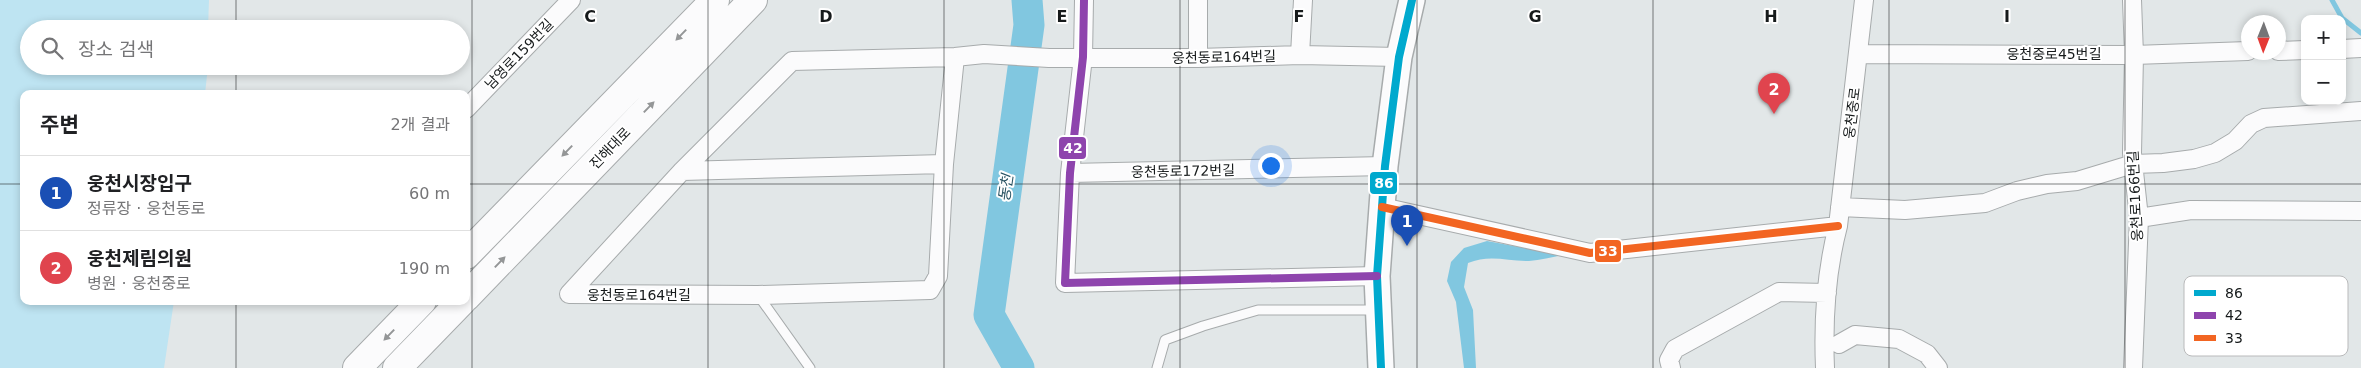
<!DOCTYPE html>
<html lang="ko">
<head>
<meta charset="utf-8">
<style>
  :root { --surface:#fff; --page:#f6f6f6; --text:#202124; --muted:#757577; --line:#e0e0e0; --accent:#5d6263 }
  body { margin:0; font-family:"DejaVu Sans","Noto Sans KR",sans-serif; background:var(--page); color:var(--text) }
  .controls { position:absolute; right:15px; top:15px; display:grid; overflow:hidden; border-radius:10px; box-shadow:0 2px 8px #0003 }
  .controls button { width:45px; height:45px; display:grid; place-items:center; padding:0; border:0; border-bottom:1px solid var(--line); background:var(--surface); color:var(--text); font:25px sans-serif }
  .compass { position:absolute; left:2241px; top:15px; width:45px; height:45px; border-radius:50%; background:var(--surface); box-shadow:0 2px 8px #0003; rotate:181deg }
  .you { position:absolute; left:1270px; top:165px; width:18px; height:18px; margin:-12px; border:4px solid #fff; border-radius:50%; background:#1a73e8; box-shadow:0 0 0 8px #1a73e833 }
  .badge { display:grid; place-items:center; width:32px; height:32px; border-radius:50%; background:var(--accent); color:#fff; font-size:16px; font-weight:700 }
  .pin { position:absolute; translate:-50% -41px; filter:drop-shadow(0 1px 2px #0008) }
  .pin::after { content:''; position:absolute; top:26px; width:18px; height:15px; background:inherit; clip-path:polygon(0 0,100% 0,50% 100%) }
  .list { margin:0; padding:0; list-style:none }
  h2 { display:flex; justify-content:space-between; align-items:center; height:65px; margin:0; padding:0 20px; font-size:21px }
  h2 small { font-size:16px; font-weight:400; color:var(--muted) }
  .list li { display:grid; grid-template-columns:32px 1fr auto; gap:15px; align-items:center; box-sizing:border-box; height:75px; padding:0 20px; border-top:1px solid var(--line) }
  .list b { display:block; font-size:19px; white-space:nowrap }
  .list p { margin:0; font-size:16px; white-space:nowrap; color:var(--muted) }
  .list em { font-size:16px; font-style:normal; color:var(--muted) }
  .icon { flex:none; width:28px; height:28px; fill:none; stroke:currentColor; stroke-width:2; stroke-linecap:round; stroke-linejoin:round }
  .map { position:relative; flex:none; width:2361px; height:368px; overflow:hidden }
  .search { position:absolute; background:var(--surface); box-shadow:0 2px 8px #0003; left:20px; top:20px; width:450px; height:55px; display:flex; align-items:center; gap:12px; box-sizing:border-box; padding:0 18px; border-radius:28px; color:var(--muted); font-size:19px }
  .panel { position:absolute; background:var(--surface); box-shadow:0 2px 8px #0003; left:20px; top:90px; width:450px; height:215px; border-radius:10px }
  .map>svg:first-child { display:block }
  .green { fill:#bee4f2 }
  .water { fill:#81c7e0 }
  .lines { fill:none; stroke-linecap:round; stroke-linejoin:round }
  .stream { stroke:#81c7e0; stroke-width:5 }
  .river { stroke:#81c7e0; stroke-width:31 }
  .service-casing { stroke:#a7abac; stroke-width:11 }
  .minor-casing { stroke:#a7abac; stroke-width:20 }
  .secondary-casing { stroke:#a7abac; stroke-width:28 }
  .trunk-casing { stroke:#a7abac; stroke-width:30 }
  .service { stroke:#fbfbfc; stroke-width:9 }
  .minor { stroke:#fbfbfc; stroke-width:18 }
  .secondary { stroke:#fbfbfc; stroke-width:25 }
  .trunk { stroke:#fbfbfc; stroke-width:28 }
  .bus-1-casing { stroke:#fff; stroke-width:11 }
  .bus-2-casing { stroke:#fff; stroke-width:11 }
  .bus-3-casing { stroke:#fff; stroke-width:11 }
  .bus-1 { stroke:#00a9ce; stroke-width:8 }
  .bus-2 { stroke:#8e44ad; stroke-width:8 }
  .bus-3 { stroke:#f26522; stroke-width:8 }
  .oneway { fill:#949697 }
  .grid { fill:none; stroke:#161a1b; stroke-width:1; stroke-opacity:0.55 }
  .labels { text-anchor:middle; dominant-baseline:central; stroke-width:4; stroke-linejoin:round; paint-order:stroke }
  .street-label { font-size:14px; fill:#161a1b; stroke:#fff }
  .water-label { font-size:15px; font-style:italic; fill:#285262; stroke:#fff }
  .key { fill:#fff; stroke:#b9babb; stroke-width:1 }
  .key-label { font-size:14px; fill:#161a1b }
  .grid-label { font-size:16px; text-anchor:middle; font-weight:bold; fill:#161a1b; stroke:#fff; stroke-width:4; stroke-linejoin:round; paint-order:stroke }
  .line-badge { stroke:#fff; stroke-width:2 }
  .badge-label { font-size:14px; text-anchor:middle; font-weight:bold; fill:#fff }
</style>
</head>
<body>
<div class="map">
<svg width="2361" height="368" viewBox="0 0 2361 368">
  <rect width="100%" height="100%" fill="#e2e7e8"/>
  <path class="green" d="M 0,0 L 209,0 L 208,29 L 29,29 L 29,66 L 208,66 L 205,94 L 24,94 L 24,301 L 174,301 L 164,368 L 0,368 Z"/>
  <path class="water" d="M 1487,241 L 1563,255 C 1552,257 1540,260 1529,261 C 1507,261 1489,254 1468,263 L 1464,287 L 1473,310 L 1476,368 L 1464,368 L 1456,302 L 1447,281 L 1451,262 L 1464,248 Z"/>
  <g class="lines">
    <path class="stream" d="M 2332,0 L 2342,18 L 2361,33"/>
    <path class="river" d="M 1019,368 L 989,315 L 1029,25 L 1027,0"/>
    <defs>
      <path id="service" d="M 758,295 L 810,368
        M 1157,368 L 1165,340 L 1203,326 L 1258,310 L 1378,310"/>
      <path id="minor" d="M 1084,0 L 1083,57 L 1070,173 L 1065,283 L 1377,276
        M 1198,0 L 1198,58
        M 2132,0 L 2134,55 L 2132,153 L 2139,218 L 2133,368
        M 2342,49 L 2361,48
        M 2278,51 L 2305,50
        M 1859,54 L 2134,55 L 2248,51
        M 1300,55 L 1303,0
        M 955,57 L 944,164 L 938,276 L 930,290 L 758,295 L 569,294 L 682,171 L 792,61 L 955,57 L 984,54 L 1049,58 L 1198,58 L 1300,55 L 1399,57
        M 466,109 L 571,0
        M 682,171 L 944,164
        M 1070,173 L 1385,166
        M 1382,207 L 1590,253 L 1838,226
        M 1840,207 L 1905,210 L 1985,203 L 2017,191 L 2047,184 L 2077,181 L 2133,164 L 2163,163 L 2194,159 L 2215,153 L 2235,141 L 2251,124 L 2264,118 L 2361,111
        M 2139,218 L 2191,210 L 2361,211
        M 1839,344 L 1855,335 L 1899,339 L 1927,354 L 1938,368
        M 1671,368 L 1669,360 L 1675,349 L 1779,292 L 1827,293
        M 1825,368 C 1823,320 1826,272 1838,226 L 1864,0"/>
      <path id="secondary" d="M 1381,368 L 1377,276 L 1385,166 L 1399,57 L 1412,0"/>
      <path id="trunk" d="M 466,255 L 715,0
        M 466,297 L 753,0
        M 357,368 L 422,301
        M 397,368 L 462,301"/>
    </defs>
    <use href="#service" class="service-casing"/>
    <use href="#minor" class="minor-casing"/>
    <use href="#secondary" class="secondary-casing"/>
    <use href="#trunk" class="trunk-casing"/>
    <use href="#service" class="service"/>
    <use href="#minor" class="minor"/>
    <use href="#secondary" class="secondary"/>
    <use href="#trunk" class="trunk"/>
    <defs>
      <path id="bus-1" d="M 1381,368 L 1377,276 L 1385,166 L 1399,57 L 1412,0"/>
      <path id="bus-2" d="M 1084,0 L 1083,57 L 1070,173 L 1065,283 L 1377,276"/>
      <path id="bus-3" d="M 1382,207 L 1590,253 L 1838,226"/>
    </defs>
    <use href="#bus-1" class="bus-1-casing"/>
    <use href="#bus-2" class="bus-2-casing"/>
    <use href="#bus-3" class="bus-3-casing"/>
    <use href="#bus-1" class="bus-1"/>
    <use href="#bus-2" class="bus-2"/>
    <use href="#bus-3" class="bus-3"/>
  </g>
  <defs><path id="oneway-solid" d="M-6-.8H1V-3.2L6.5 0L1 3.2V.8H-6Z" transform="scale(1.25)"/></defs>
  <g class="oneway">
    <use href="#oneway-solid" transform="translate(681 35) rotate(134)"/>
    <use href="#oneway-solid" transform="translate(649 107) rotate(-46)"/>
    <use href="#oneway-solid" transform="translate(567 151) rotate(134)"/>
    <use href="#oneway-solid" transform="translate(500 262) rotate(-46)"/>
    <use href="#oneway-solid" transform="translate(389 335) rotate(134)"/>
  </g>
  <path class="grid" d="M 236,0 L 236,29M 472,0 L 472,368M 708,0 L 708,368M 944,0 L 944,368M 1180,0 L 1180,368M 1417,0 L 1417,368M 1653,0 L 1653,368M 1889,0 L 1889,368M 2125,0 L 2125,368M 236,66 L 236,94M 0,184 L 24,184M 466,184 L 2361,184M 236,301 L 236,368"/>
  <g class="labels">
    <g class="street-label">
      <text transform="translate(519 54) rotate(-46)">남영로159번길</text>
      <text x="2054" y="54">웅천중로45번길</text>
      <text transform="translate(1224 57) rotate(-1)">웅천동로164번길</text>
      <text transform="translate(1852 113) rotate(-83)">웅천중로</text>
      <text transform="translate(610 148) rotate(-46)">진해대로</text>
      <text transform="translate(1183 171) rotate(-1)">웅천동로172번길</text>
      <text transform="translate(2135 196) rotate(-93)">웅천로166번길</text>
      <text x="639" y="295">웅천동로164번길</text>
    </g>
    <g class="water-label">
      <text transform="translate(1006 188) rotate(-82)">동천</text>
    </g>
  </g>
  <rect x="2184" y="276" width="164" height="80" rx="8" class="key"/>
  <rect x="2194" y="290" width="22" height="6" fill="#00a9ce"/>
  <rect x="2194" y="312" width="22" height="7" fill="#8e44ad"/>
  <rect x="2194" y="335" width="22" height="6" fill="#f26522"/>
  <g class="key-label">
    <text x="2225" y="298">86</text>
    <text x="2225" y="320">42</text>
    <text x="2225" y="343">33</text>
  </g>
  <g class="grid-label">
    <text x="590" y="22">C</text>
    <text x="826" y="22">D</text>
    <text x="1062" y="22">E</text>
    <text x="1299" y="22">F</text>
    <text x="1535" y="22">G</text>
    <text x="1771" y="22">H</text>
    <text x="2007" y="22">I</text>
  </g>
  <g class="line-badge">
    <rect x="1058" y="136" width="29" height="24" rx="5" fill="#8e44ad"/>
    <rect x="1369" y="171" width="29" height="24" rx="5" fill="#00a9ce"/>
    <rect x="1594" y="239" width="28" height="24" rx="5" fill="#f26522"/>
  </g>
  <g class="badge-label">
    <text x="1073" y="153">42</text>
    <text x="1384" y="188">86</text>
    <text x="1608" y="256">33</text>
  </g>
</svg>
<div class="controls">
<button>+</button>
<button>−</button>
</div>
<svg class="compass" viewBox="-18 -18 36 36"><path d="M0-13l5 13h-10z" fill="#e53935"/><path d="M0 13l5-13h-10z" fill="#757577"/></svg>
<div class="you"></div>
<div class="pin badge" style="left:1407px;top:246px;background:#1a4fb4">1</div>
<div class="pin badge" style="left:1774px;top:114px;background:#e0444e">2</div>
<div class="search"><svg class="icon" aria-label="search" viewBox="0 0 24 24"><circle cx="10" cy="10" r="6"/><path d="M15 15l6 6"/></svg>장소 검색</div>
<section class="panel">
<h2>주변<small>2개 결과</small></h2>
<ul class="list">
<li><span class="badge" style="background:#1a4fb4">1</span><div><b>웅천시장입구</b><p>정류장 · 웅천동로</p></div><em>60 m</em></li>
<li><span class="badge" style="background:#e0444e">2</span><div><b>웅천제림의원</b><p>병원 · 웅천중로</p></div><em>190 m</em></li>
</ul>
</section>
</div>
</body>
</html>
